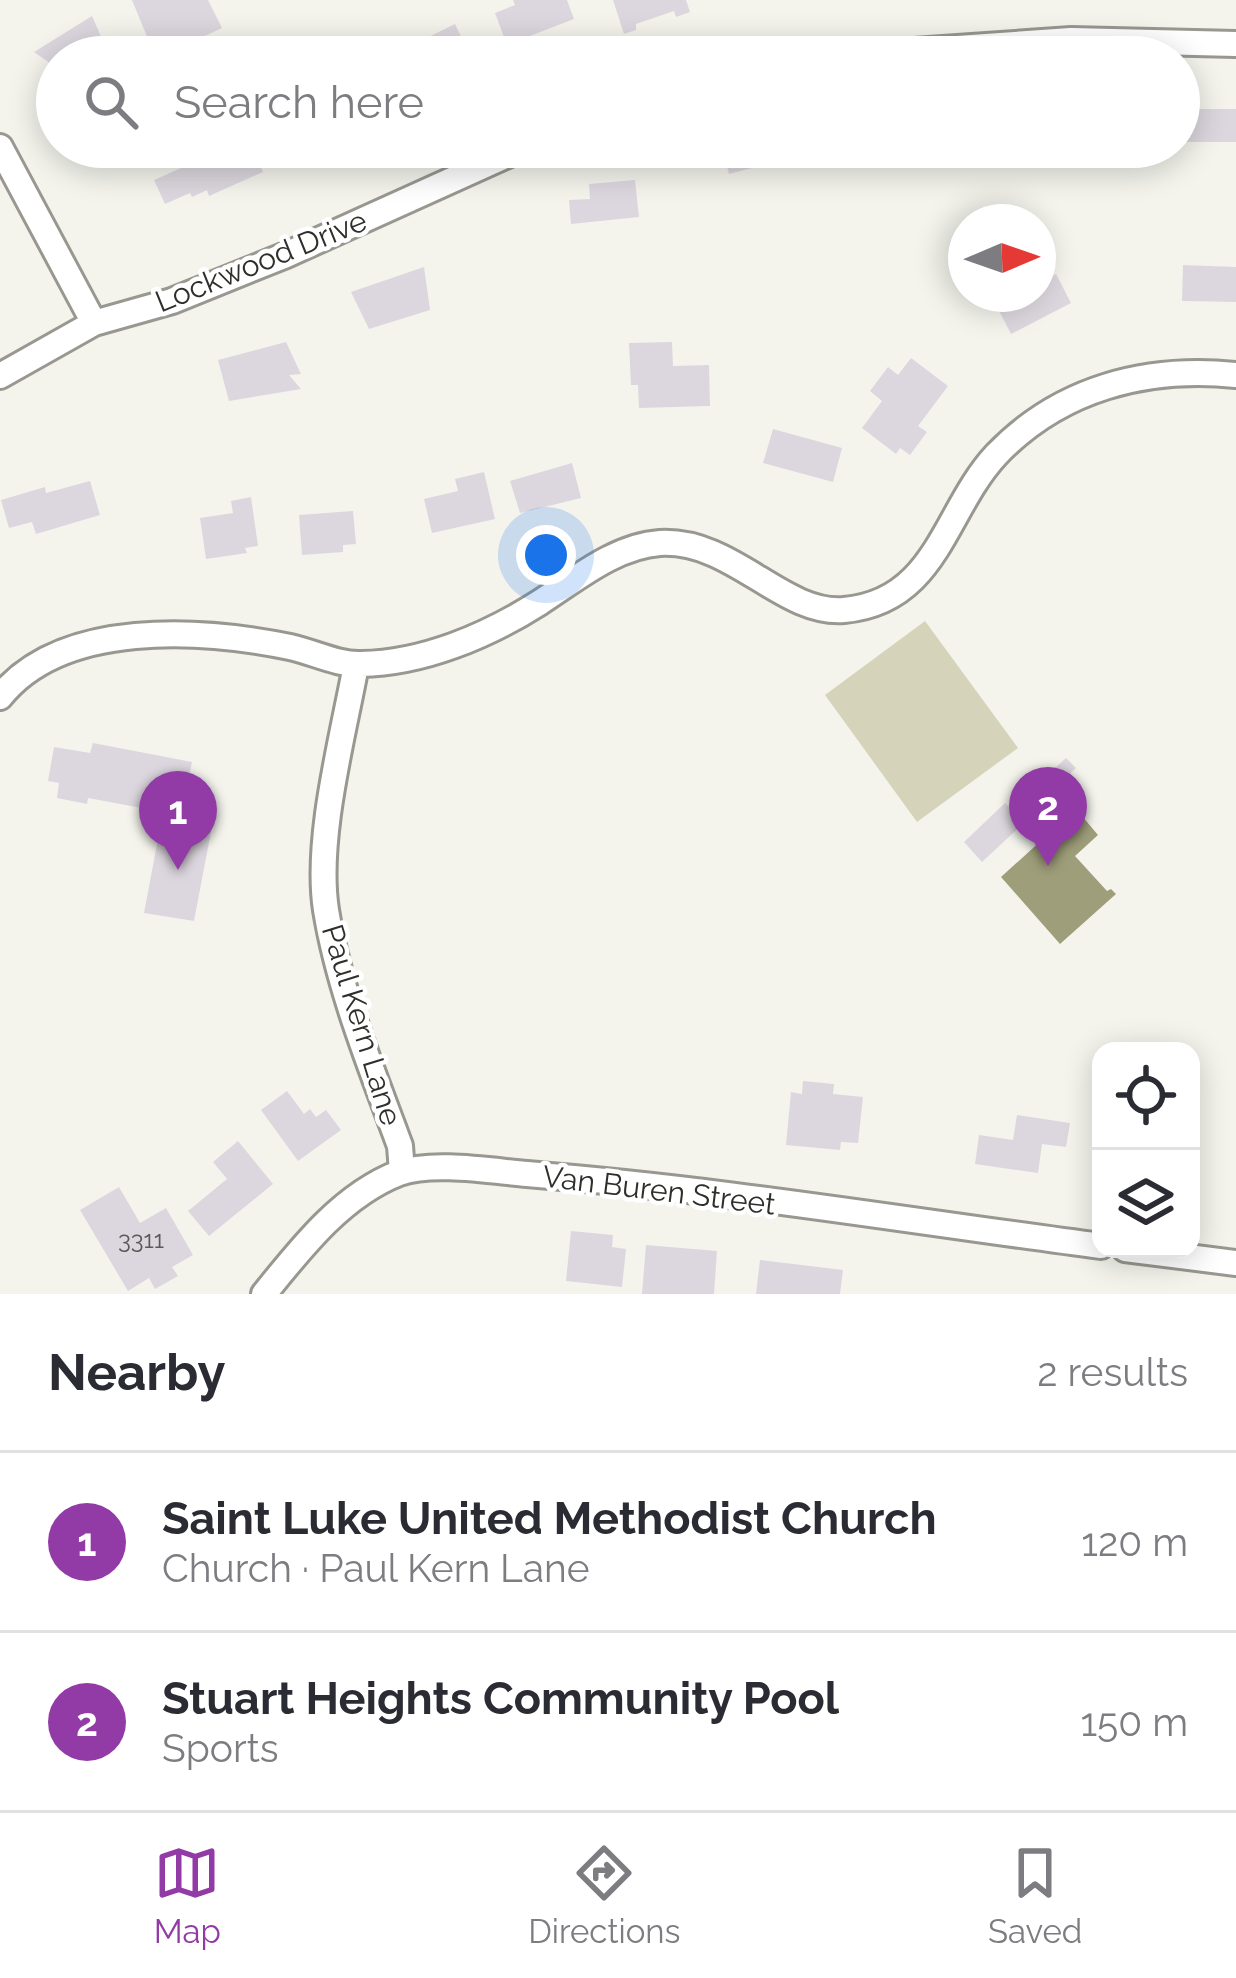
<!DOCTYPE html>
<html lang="en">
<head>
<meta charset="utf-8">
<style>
  :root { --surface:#fff; --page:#f7f7f7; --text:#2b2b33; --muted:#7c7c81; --line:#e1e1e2; --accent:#923ba7 }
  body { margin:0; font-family:Raleway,sans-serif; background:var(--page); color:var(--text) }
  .controls { position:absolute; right:36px; bottom:36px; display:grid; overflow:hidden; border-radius:24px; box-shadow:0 6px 30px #0003 }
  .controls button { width:108px; height:108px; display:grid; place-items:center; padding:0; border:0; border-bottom:3px solid var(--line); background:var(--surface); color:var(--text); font:60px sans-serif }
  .compass { position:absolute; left:948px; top:204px; width:108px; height:108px; border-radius:50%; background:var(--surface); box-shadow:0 6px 30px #0003; rotate:88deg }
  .you { position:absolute; left:546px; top:555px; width:42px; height:42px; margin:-30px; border:9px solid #fff; border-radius:50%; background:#1a73e8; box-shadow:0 0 0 18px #1a73e833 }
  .badge { display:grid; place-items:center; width:78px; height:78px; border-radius:50%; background:var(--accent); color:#fff; font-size:39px; font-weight:700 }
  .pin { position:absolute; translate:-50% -99px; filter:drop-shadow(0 3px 6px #0008) }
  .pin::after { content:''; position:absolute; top:63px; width:42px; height:36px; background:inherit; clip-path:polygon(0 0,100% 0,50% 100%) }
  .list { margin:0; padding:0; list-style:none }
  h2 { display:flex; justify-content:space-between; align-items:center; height:156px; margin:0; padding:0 48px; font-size:51px }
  h2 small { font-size:39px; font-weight:400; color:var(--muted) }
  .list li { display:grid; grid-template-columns:78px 1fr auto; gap:36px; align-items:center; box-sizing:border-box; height:180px; padding:0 48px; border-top:3px solid var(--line) }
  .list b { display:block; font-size:45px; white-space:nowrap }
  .list p { margin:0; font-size:39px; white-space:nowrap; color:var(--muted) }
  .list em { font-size:39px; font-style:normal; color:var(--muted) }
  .icon { flex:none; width:66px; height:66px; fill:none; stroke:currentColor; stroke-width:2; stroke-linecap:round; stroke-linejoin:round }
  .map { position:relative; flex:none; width:1236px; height:1294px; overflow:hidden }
  .search { position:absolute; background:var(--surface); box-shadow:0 6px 30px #0003; left:36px; right:36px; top:36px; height:132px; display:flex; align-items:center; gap:30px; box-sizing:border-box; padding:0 42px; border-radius:66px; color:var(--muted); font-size:45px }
  .sheet { height:516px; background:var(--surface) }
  nav { display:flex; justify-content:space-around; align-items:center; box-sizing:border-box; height:168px; border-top:3px solid var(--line); background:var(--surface); font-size:33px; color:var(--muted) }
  nav a { display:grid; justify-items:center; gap:6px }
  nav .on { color:var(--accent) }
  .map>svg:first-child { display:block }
  .green { fill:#d5d4ba }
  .water { fill:#9f9e7a }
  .building { fill:#dcd7de }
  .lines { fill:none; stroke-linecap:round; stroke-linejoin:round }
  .street-casing { stroke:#989790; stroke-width:30 }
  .street { stroke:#fff; stroke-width:24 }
  .labels { text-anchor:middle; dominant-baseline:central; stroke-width:9; stroke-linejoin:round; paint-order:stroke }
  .number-label { font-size:24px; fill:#5a5858 }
  .street-label { font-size:30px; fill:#2e2e2b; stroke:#fff }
</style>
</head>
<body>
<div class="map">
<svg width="1236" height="1294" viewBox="0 0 1236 1294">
  <rect width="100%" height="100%" fill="#f4f4ed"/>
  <path class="green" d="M 925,621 L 1018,748 L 917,822 L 825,695 Z"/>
  <path class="water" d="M 1076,809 L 1098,835 L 1075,856 L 1107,891 L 1111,889 L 1116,894 L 1060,944 L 1001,877 Z"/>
  <path class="building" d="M 132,0 L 208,0 L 222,28 L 166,54 L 150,44 Z
    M 513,0 L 567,0 L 574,19 L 522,39 L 526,50 L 511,56 L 495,13 L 515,5 Z
    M 613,0 L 686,0 L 690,12 L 676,17 L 674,11 L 636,24 L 636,30 L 624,34 Z
    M 92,16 L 105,46 L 83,54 L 85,57 L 57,57 L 57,68 L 34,52 Z
    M 455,24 L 471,57 L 388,57 Z
    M 1184,109 L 1236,109 L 1236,142 L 1184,142 Z
    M 213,147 L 252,147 L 263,172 L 209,196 L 207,190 L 192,197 L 190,193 L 165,204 L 154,180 L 215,153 Z
    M 722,147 L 791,147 L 793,157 L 729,174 Z
    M 995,147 L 1059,147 L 1059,163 L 995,164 Z
    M 635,180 L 639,217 L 571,224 L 569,200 L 590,199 L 589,184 Z
    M 1183,265 L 1236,267 L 1236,302 L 1182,301 Z
    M 424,267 L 430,310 L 369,329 L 351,292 Z
    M 1056,274 L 1071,303 L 1011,334 L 996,305 L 1017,294 L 1038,294 L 1038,283 Z
    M 286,342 L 301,374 L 289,375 L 301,389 L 229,401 L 218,360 Z
    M 672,342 L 673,366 L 709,365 L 710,406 L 639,408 L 638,385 L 631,385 L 629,343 Z
    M 911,358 L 948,386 L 918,426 L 927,432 L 910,455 L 900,448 L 896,454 L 862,428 L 882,401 L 870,391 L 888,367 L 898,375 Z
    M 773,429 L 842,448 L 833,482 L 763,463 Z
    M 572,463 L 581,498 L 520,513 L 510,481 Z
    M 484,472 L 495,519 L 432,533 L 424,499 L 458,491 L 455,479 Z
    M 90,481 L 100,515 L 36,534 L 32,522 L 9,528 L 1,500 L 45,487 L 46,493 Z
    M 251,497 L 258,546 L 245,548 L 247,553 L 206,559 L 200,518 L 233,513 L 231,501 Z
    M 353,511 L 356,544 L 343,545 L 343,552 L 302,555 L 299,515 Z
    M 93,743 L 192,762 L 182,810 L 214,816 L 194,921 L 144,913 L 160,828 L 144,825 L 147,809 L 88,798 L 87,804 L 57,798 L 59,783 L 48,781 L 54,747 L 90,753 Z
    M 1066,758 L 1076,768 L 1050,791 L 1041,781 Z
    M 1005,803 L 1024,823 L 982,862 L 964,842 Z
    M 803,1081 L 834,1084 L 833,1094 L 863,1097 L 858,1143 L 841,1142 L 840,1150 L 786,1145 L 791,1092 L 802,1094 Z
    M 287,1091 L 304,1114 L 310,1109 L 316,1117 L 326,1110 L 341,1130 L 298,1161 L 261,1110 Z
    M 1017,1115 L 1070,1123 L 1066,1147 L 1042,1144 L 1038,1173 L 975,1164 L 979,1135 L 1013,1140 Z
    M 238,1141 L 273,1184 L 209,1236 L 188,1211 L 227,1179 L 213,1162 Z
    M 119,1187 L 140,1223 L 166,1208 L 193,1255 L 172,1267 L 178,1276 L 155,1289 L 149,1278 L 128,1291 L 80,1210 Z
    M 571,1231 L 613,1235 L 612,1247 L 626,1249 L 622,1287 L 566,1281 Z
    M 646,1245 L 717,1251 L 714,1294 L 642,1294 Z
    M 760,1260 L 843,1270 L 840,1294 L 756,1294 Z"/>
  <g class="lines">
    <defs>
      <path id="street" d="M 827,57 L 1071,40 L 1236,44
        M 0,147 L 94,323
        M 0,376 L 94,323 L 172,301 L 286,255 L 525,147
        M 356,665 C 343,736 315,839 326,910 C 339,990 372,1070 400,1146 L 402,1172
        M 0,697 C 62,619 202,629 290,647 C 313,652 338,665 361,664 C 423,663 487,636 539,603 C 575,580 615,546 660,543 C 733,539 782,615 844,610 C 937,602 944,511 996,455 C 1060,388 1146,366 1236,375
        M 1125,1249 L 1236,1263
        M 264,1294 C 301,1248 342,1195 399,1173 C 432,1161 492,1171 527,1174 C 719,1189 910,1221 1101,1246"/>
    </defs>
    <use href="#street" class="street-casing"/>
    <use href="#street" class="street"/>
  </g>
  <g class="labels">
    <g class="number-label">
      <text x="141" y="1239">3311</text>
    </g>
    <g class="street-label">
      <text transform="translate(261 261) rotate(-22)">Lockwood Drive</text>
      <text transform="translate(362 1025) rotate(73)">Paul Kern Lane</text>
      <text transform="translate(659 1190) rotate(7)">Van Buren Street</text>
    </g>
  </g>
</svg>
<div class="controls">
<button><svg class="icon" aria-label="locate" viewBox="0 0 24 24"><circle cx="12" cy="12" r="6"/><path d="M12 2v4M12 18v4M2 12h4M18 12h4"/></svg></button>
<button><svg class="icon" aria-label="layers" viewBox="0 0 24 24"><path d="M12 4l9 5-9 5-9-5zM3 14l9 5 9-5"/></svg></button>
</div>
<svg class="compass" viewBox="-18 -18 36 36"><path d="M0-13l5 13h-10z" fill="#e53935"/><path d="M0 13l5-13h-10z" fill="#7c7c81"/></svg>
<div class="you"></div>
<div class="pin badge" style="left:178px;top:870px">1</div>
<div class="pin badge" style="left:1048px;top:866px">2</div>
<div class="search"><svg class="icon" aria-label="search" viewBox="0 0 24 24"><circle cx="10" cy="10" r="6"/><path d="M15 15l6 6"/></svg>Search here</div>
</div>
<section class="sheet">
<h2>Nearby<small>2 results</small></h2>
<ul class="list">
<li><span class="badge">1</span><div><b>Saint Luke United Methodist Church</b><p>Church · Paul Kern Lane</p></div><em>120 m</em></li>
<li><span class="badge">2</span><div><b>Stuart Heights Community Pool</b><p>Sports</p></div><em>150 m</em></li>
</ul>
</section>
<nav>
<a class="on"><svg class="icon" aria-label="map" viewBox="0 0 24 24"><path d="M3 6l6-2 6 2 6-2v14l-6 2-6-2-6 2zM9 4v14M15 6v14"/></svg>Map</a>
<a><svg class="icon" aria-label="directions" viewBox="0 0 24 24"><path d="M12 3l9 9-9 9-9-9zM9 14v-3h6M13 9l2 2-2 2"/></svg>Directions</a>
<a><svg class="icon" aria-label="saved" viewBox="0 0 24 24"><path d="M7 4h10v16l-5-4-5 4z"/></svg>Saved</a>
</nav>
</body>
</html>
